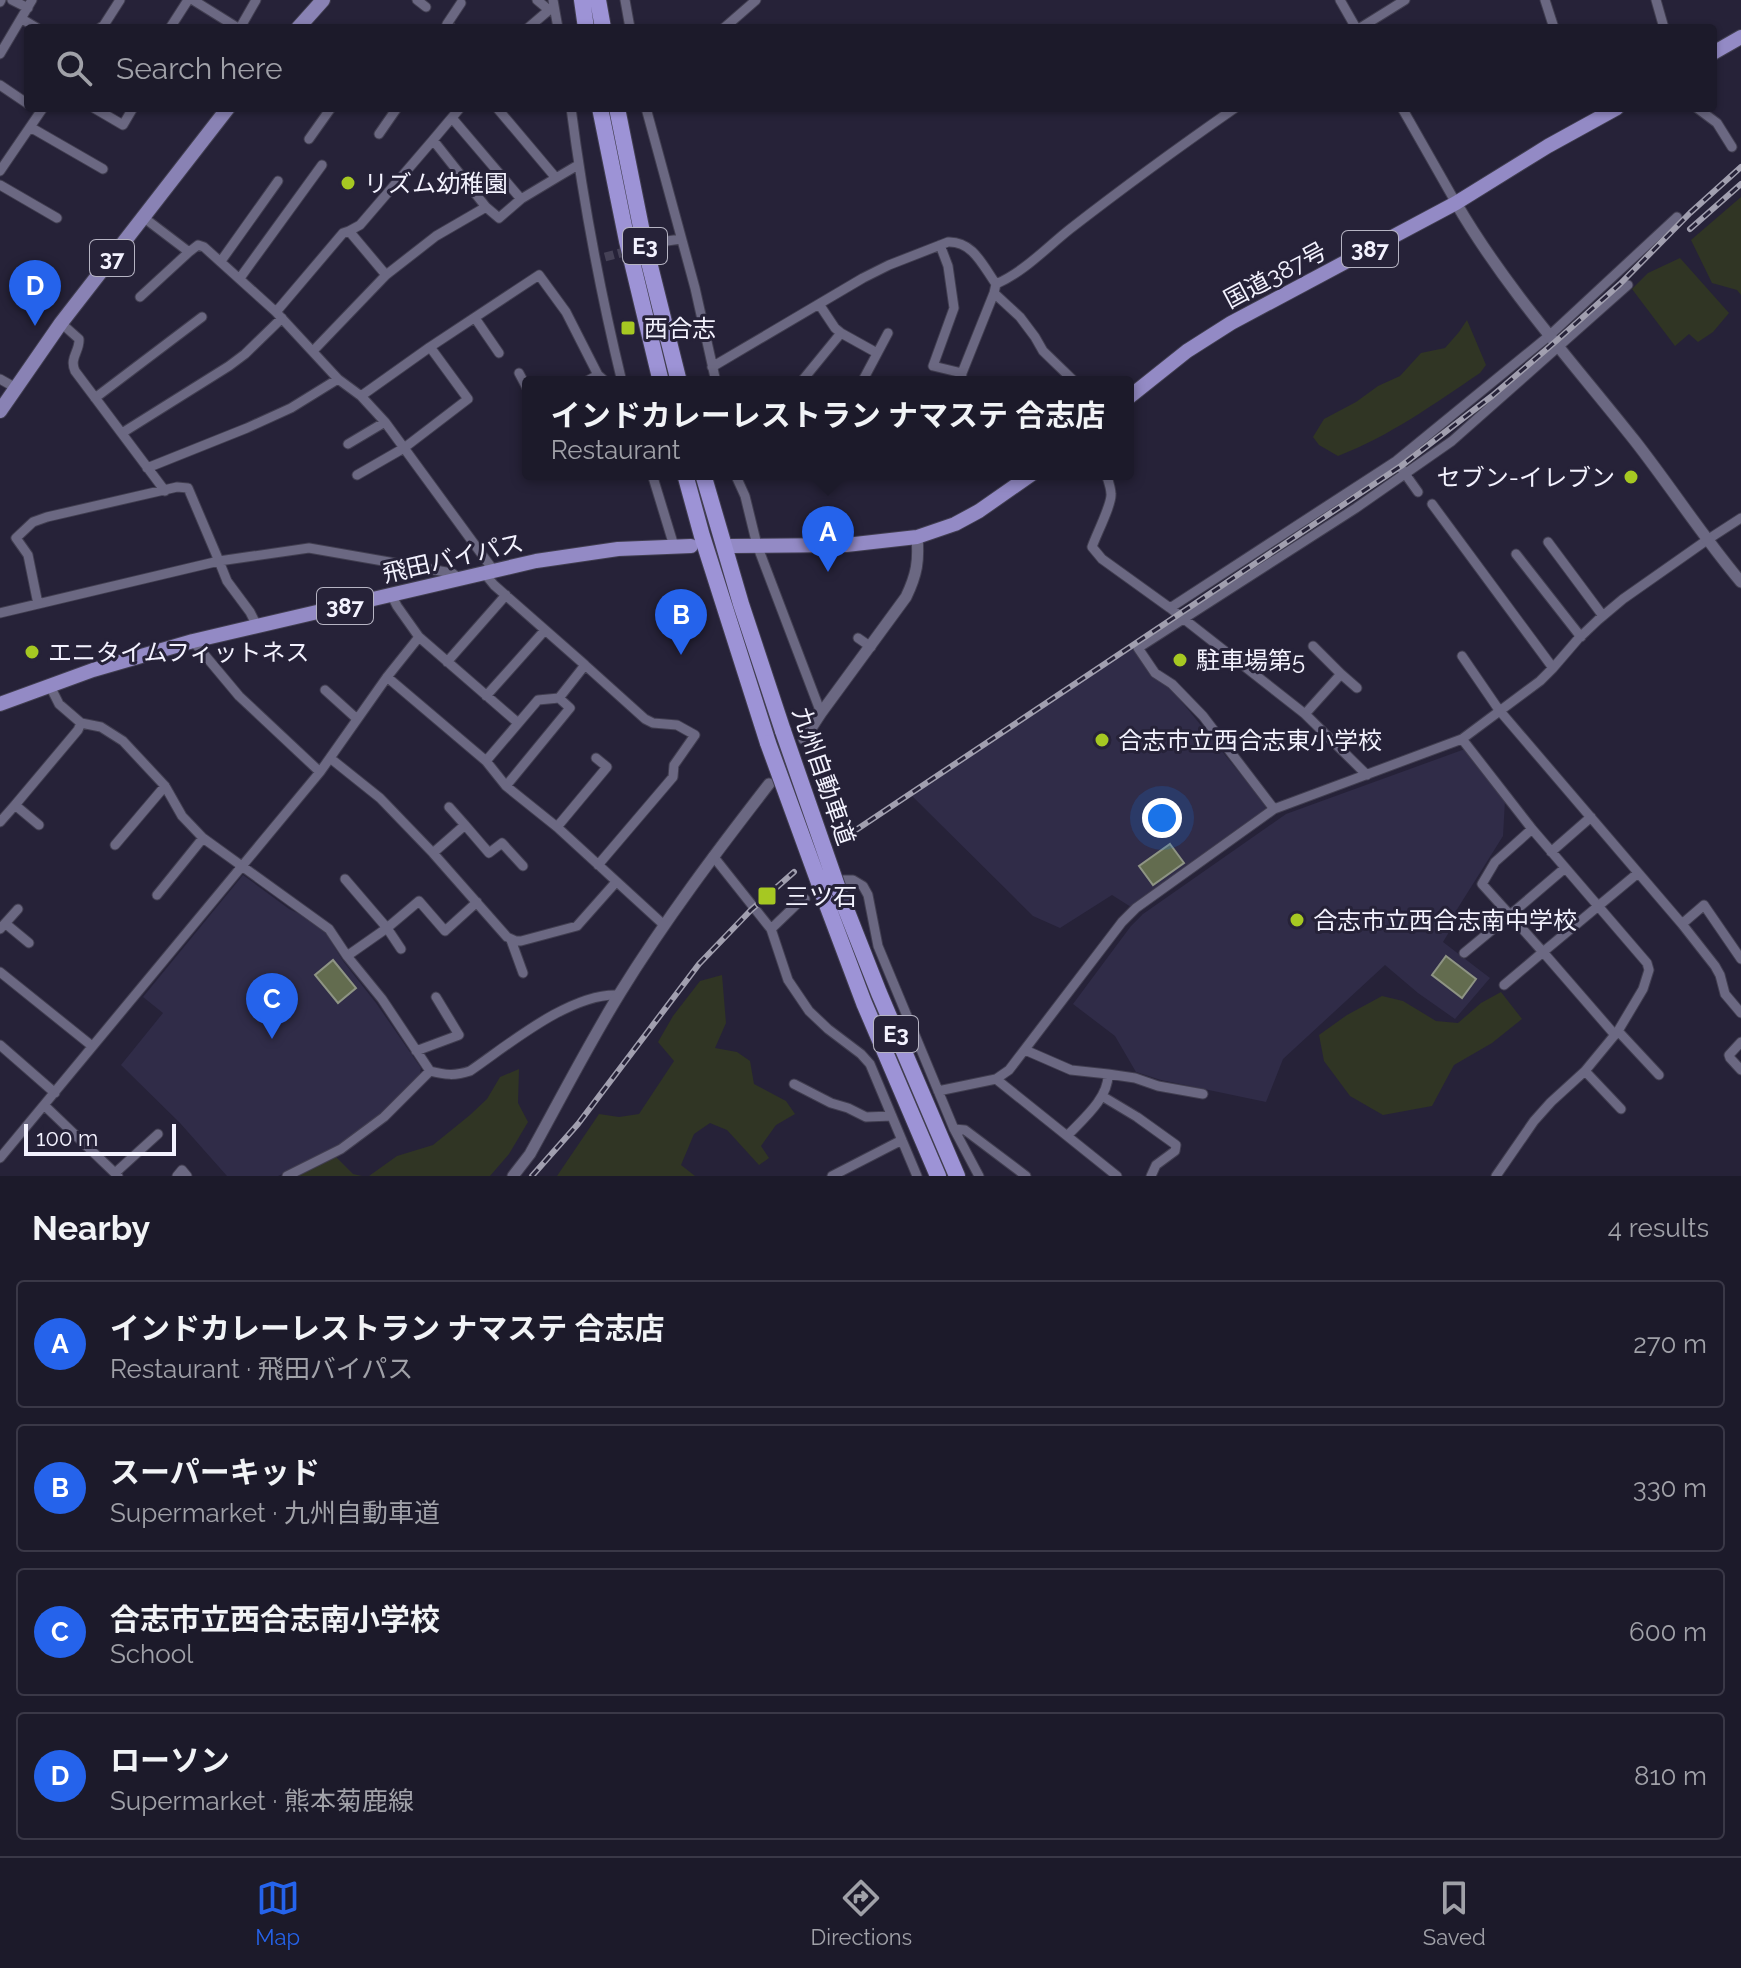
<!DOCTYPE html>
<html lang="en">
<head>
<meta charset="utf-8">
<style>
  :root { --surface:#1c1a2a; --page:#252332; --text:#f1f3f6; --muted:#a0a1a8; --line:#3a3847; --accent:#2563eb }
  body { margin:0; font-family:Raleway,"Noto Sans JP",sans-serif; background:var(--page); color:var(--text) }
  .scale { position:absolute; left:24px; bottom:20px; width:152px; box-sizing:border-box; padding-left:8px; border:4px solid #f3f2fe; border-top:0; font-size:22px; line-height:28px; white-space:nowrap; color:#f3f2fe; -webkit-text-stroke:6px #262238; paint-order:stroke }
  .you { position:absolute; left:1162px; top:818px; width:28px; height:28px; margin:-20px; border:6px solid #fff; border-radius:50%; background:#1a73e8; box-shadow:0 0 0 12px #1a73e833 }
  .badge { display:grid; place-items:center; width:52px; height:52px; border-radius:50%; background:var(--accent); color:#fff; font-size:26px; font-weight:700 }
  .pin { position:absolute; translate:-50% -66px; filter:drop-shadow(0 2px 4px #0008) }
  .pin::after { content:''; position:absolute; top:42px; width:28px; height:24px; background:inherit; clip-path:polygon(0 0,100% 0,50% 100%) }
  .popup { position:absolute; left:522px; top:376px; width:612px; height:104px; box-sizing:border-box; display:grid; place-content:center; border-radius:8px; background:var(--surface); filter:drop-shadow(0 2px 6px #0005); font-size:26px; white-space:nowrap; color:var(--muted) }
  .popup b { font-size:30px; color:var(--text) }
  .popup::after { content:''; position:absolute; left:50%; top:100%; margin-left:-16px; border:16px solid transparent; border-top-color:var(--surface) }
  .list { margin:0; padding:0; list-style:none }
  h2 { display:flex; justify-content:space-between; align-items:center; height:104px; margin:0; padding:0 32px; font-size:34px }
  h2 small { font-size:26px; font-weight:400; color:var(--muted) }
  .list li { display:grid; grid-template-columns:52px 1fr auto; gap:24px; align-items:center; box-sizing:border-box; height:128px; margin:0 16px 16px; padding:0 16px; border:2px solid var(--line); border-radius:8px }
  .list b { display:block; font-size:30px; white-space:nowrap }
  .list p { margin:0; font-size:26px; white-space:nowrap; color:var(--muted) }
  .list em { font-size:26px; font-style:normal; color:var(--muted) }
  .icon { flex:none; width:44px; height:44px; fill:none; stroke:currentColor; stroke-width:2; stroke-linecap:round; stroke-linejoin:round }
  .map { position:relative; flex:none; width:1741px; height:1176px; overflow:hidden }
  .search { position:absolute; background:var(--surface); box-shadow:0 2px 6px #0004; left:24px; right:24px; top:24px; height:88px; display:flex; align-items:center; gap:20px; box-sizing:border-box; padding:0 28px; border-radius:8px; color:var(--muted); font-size:30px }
  .sheet { height:680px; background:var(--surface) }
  nav { display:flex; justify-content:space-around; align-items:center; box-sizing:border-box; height:112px; border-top:2px solid var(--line); background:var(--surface); font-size:22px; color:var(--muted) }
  nav a { display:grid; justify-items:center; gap:4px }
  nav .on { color:var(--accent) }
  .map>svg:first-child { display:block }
  .built { fill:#302c48 }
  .green { fill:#303524 }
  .water { fill:#636c4f; stroke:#8e9484; stroke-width:2 }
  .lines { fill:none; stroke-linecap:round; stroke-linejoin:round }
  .minor-tunnel { stroke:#454156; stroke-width:9; stroke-dasharray:9 4.5; stroke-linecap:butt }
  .minor-casing { stroke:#413e50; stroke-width:11 }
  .tertiary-casing { stroke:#413e50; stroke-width:13 }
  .primary-casing { stroke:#413e50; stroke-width:16 }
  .trunk-casing { stroke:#413e50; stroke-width:16 }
  .motorway-casing { stroke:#413e50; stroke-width:18 }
  .minor { stroke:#6b6882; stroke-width:9 }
  .tertiary { stroke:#6b6882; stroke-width:11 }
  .primary { stroke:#8982b4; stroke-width:14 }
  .trunk { stroke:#938ac5; stroke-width:14 }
  .motorway { stroke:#9d93d6; stroke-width:16 }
  .rail-casing { stroke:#a19faf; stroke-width:6 }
  .rail { stroke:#262238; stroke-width:3; stroke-dasharray:9; stroke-linecap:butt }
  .motorway-bridge-casing { stroke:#413e50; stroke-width:18; stroke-linecap:butt }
  .motorway-bridge { stroke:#9d93d6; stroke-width:16 }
  .poi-dot { fill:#a6c822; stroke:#262238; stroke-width:3 }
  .labels { text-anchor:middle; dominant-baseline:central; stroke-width:6; stroke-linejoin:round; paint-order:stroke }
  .shield { fill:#262238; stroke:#b6b4c3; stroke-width:2 }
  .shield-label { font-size:22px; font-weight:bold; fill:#f3f2fe }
  .poi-label { font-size:24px; fill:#f3f2fe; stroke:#262238; text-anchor:start }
  .street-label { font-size:24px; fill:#f3f2fe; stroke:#262238 }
</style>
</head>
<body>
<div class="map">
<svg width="1741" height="1176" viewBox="0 0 1741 1176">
  <rect width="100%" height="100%" fill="#262238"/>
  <path class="built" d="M 1134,646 L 1153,677 L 1169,686 L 1268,808 L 1131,907 L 1112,895 L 1060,928 L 1033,916 L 909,793 Z
    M 1465,749 L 1505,800 L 1503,836 L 1456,911 L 1460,914 L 1443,942 L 1490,978 L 1455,1019 L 1418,993 L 1385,965 L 1283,1059 L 1266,1102 L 1161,1080 L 1136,1072 L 1115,1036 L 1073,1004 L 1131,926 L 1143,914 L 1286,814 Z
    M 243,875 L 289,909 L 304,916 L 326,933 L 343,961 L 376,1003 L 421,1068 L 419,1078 L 382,1114 L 337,1148 L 278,1176 L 227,1176 L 180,1123 L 121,1065 L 163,1013 L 143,997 Z"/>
  <path class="green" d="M 1741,197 L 1741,295 L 1737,290 L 1712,283 L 1691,240 Z
    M 1680,258 L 1729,313 L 1713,332 L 1698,342 L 1689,334 L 1675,346 L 1632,289 L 1648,273 Z
    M 1467,320 L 1486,365 L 1480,373 C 1434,404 1390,436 1338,456 L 1319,445 L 1313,437 L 1324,419 L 1356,402 L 1378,386 L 1400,376 L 1421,353 L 1445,348 L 1459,332 Z
    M 722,975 L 726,1023 L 715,1048 L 737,1052 L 750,1061 L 754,1084 L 786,1101 L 795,1114 L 776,1125 L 761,1146 L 769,1158 L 759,1165 L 727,1130 L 710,1123 L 694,1134 L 681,1165 L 695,1176 L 557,1176 L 599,1114 L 619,1117 L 639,1114 L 674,1061 L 658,1042 L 673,1016 L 700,981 Z
    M 1501,992 L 1522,1019 L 1492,1043 L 1454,1065 L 1432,1106 L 1383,1115 L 1350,1096 L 1324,1061 L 1319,1035 L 1347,1015 L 1382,996 L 1403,1001 L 1436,1021 L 1458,1023 L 1481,1003 Z
    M 519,1069 L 518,1103 L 528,1122 L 509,1154 L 490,1176 L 369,1176 L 397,1156 L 433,1145 L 470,1115 L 487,1099 L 500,1077 Z
    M 334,1155 L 353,1174 L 362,1176 L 295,1176 Z"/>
  <path class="water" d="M 1170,844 L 1184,863 L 1153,885 L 1139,866 Z
    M 1446,956 L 1476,979 L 1462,998 L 1432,975 Z
    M 333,960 L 356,988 L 338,1003 L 315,975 Z"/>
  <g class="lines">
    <path class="minor-tunnel" d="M 605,257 L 667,241"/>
    <defs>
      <path id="minor" d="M 12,0 L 28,8
        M 193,0 L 238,28
        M 417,0 L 426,7
        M 537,0 L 549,10 L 554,10
        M 553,0 L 558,28
        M 625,0 L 630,28
        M 1340,0 L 1356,28
        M 1545,0 L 1554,28
        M 1656,0 L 1664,28
        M 0,2 L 1,0
        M 22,19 L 37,28
        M 100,28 L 104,25 L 120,0
        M 170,28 L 188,0
        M 240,28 L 256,0
        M 452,28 L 447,24 L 461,3
        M 528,28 L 549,10
        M 724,28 L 756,0
        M 1360,28 L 1405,0
        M 0,54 L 32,0
        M 0,85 L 28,104
        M 94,108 L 123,125 L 133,108
        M 460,108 L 433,140 L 486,207 L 499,218 L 521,199 L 556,178
        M 497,108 L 556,178 L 578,165
        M 571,108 C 583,201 600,291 622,382
        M 646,108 L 695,288 L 716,382
        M 1402,108 L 1456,203
        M 1697,108 L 1717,123 L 1732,147
        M 452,118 L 521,199
        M 30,127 L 103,169
        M 379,134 L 397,108
        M 309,139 L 331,108
        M 0,171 L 43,108
        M 0,185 L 57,218
        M 143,217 L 189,252 L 198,245 L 204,247 L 276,312 L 338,379 L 361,396 L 385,422 L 494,571
        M 667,241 L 681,239
        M 940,245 L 948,266 L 954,308 L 933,366 L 962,373
        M 221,261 L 278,181
        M 386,275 L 349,231 L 360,225 L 433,140
        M 240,278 L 322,165
        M 994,293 L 1020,317 L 1035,337 L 1043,351 L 1075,382
        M 140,297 L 189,252
        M 819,304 L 835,328 L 841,333 L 877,353
        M 276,312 L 343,233 L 349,231
        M 475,318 L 499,353
        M 61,323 L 79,339 C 80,351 69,358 75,371 L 165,491
        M 313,351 L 386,275 L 436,236 L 486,207
        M 712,367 L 863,278 L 889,265 L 948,242 C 973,241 983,266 996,284
        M 519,373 L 528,390
        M 0,379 L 16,388
        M 585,382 L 598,375
        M 801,382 L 841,333
        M 862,382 L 888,333
        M 961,382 L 962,373 L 994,293 L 996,284 C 1024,272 1046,248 1070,229 C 1124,187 1179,147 1235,108
        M 361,396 L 430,347 L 539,275 L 566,312 L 598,375 L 606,382
        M 95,398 L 202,317
        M 122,433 L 229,366 L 245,354 L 282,318
        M 348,444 L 385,422
        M 1396,461 L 1418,492
        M 147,468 L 247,428 L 291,408 L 338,379
        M 652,474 L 674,546
        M 735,474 L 745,496 L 757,545 L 821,713
        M 1106,474 C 1108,480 1111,488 1111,494 C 1112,504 1096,535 1092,547 L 1102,559 L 1170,608 L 1305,714 L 1367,775
        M 357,475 L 404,448 L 468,399 L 430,347
        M 1432,504 L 1553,668
        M 1548,542 L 1603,616
        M 1516,554 L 1581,637
        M 485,574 L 494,585 L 585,665 L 559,698 L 538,700 L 486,761 L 506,786 L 557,827 L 664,925
        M 1170,608 L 1396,461 L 1550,335 L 1677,217
        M 0,613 L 219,561 L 188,488 L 177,487 L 47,517 L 33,522 L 16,538 L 28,555 L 38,604
        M 257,626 L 250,612 L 227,581 L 219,561 L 309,548 L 452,573 L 459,578
        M 419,637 L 518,723
        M 858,638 L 871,647
        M 193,641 L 239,696 L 320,772
        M 1462,656 L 1499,710 L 1682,924 L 1715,966 L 1720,975 L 1725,994 L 1741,1013
        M 447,662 L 506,595
        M 585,665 L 645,719 L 653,723 L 677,725 L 695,735 L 674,765 L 673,777 L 598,865
        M 1341,674 L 1357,688
        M 387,677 L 486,761
        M 50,686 L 59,704 L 81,723 L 101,727 L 123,741 L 165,786 L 182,816 L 203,838
        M 325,690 L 357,719
        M 486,696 L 545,630
        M 1305,714 L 1341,674 L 1313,646
        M 1462,739 L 1532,829 L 1647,963 L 1649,970 L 1643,989 L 1618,1031 L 1585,1071 L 1551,1102 L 1534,1121 L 1496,1176
        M 330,758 L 380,798 L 433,853 L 507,937 L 516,941 L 521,941 L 577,926 L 616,882
        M 506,786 L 570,708 L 559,698
        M 449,807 L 465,825
        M 1274,809 L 1203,716 L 1172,684 L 1155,673 L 1138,648 L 1356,508 L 1452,441 L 1628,285
        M 0,822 L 15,805
        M 39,825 L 15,805 L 78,730 L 81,723
        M 557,827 L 607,767 L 596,758
        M 115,845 L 165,786
        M 1551,852 L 1591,817
        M 433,853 L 465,825 L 489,853 L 502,843 L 523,866
        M 713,856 L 771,929 L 788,980 L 809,1011 L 828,1029 L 861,1054 L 870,1064 L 917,1176
        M 345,879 L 387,928 L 401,949
        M 844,880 L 853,880 L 863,886 L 868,895 L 878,946 L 954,1129 L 979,1176
        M 157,895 L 203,838 L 329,929 L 347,956 L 382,999 L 430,1071 C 445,1075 455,1076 470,1071 C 508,1045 571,992 619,995
        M 6,924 L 29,943
        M 1682,924 L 1704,905 L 1741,959
        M 0,929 L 18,909
        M 771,929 L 798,903 L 805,899
        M 511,940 L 523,973
        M 1464,953 L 1510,915 L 1482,884 L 1495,862 L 1532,829
        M 347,956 L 387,928 L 419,901 L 445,931 L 477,902
        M 0,972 L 92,1046
        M 1504,985 L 1543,952 L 1510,915 L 1565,868
        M 1618,1031 L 1659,1075
        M 1615,1035 L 1543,952 L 1638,873
        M 1741,1042 L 1729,1055 L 1730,1058 L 1741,1070
        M 0,1045 L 55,1093
        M 1025,1050 L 1071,1070 L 1108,1074 C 1109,1098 1082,1120 1067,1136
        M 416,1051 L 459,1035 L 436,997
        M 1585,1071 L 1621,1109
        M 1108,1074 L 1135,1078 L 1158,1086 L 1203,1094
        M 996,1079 L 1117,1176
        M 794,1084 L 831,1103 L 848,1108 L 866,1117 L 892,1116
        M 938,1091 L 996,1079 L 1009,1070 L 1122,922 L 1136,908 L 1274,809 L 1462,739 L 1540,681 L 1553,668 L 1578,639 L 1598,620 L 1623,599 L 1707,540 L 1741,518
        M 1102,1096 L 1137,1117 L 1176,1145 L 1175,1151 L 1156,1165 L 1151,1176
        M 45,1106 L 118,1176
        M 954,1129 L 965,1130 L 1026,1176
        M 0,1158 L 320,772 L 387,677 L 419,637 L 397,606 L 392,596
        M 115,1173 L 158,1134
        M 177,1176 L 182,1170 L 187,1176
        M 287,1176 L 341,1149 L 384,1117 L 430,1071
        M 832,1176 L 902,1140"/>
      <path id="tertiary" d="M 1456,203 C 1506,289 1574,364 1635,441 C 1671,487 1703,537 1741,582
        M 804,739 L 821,713 L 906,597 C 917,574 919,561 917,537
        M 513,1176 L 530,1154 C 560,1100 588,1045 620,993 C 665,920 717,851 769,784"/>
      <path id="primary" d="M 298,28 L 323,0
        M 0,411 L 61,323 L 228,108"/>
      <path id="trunk" d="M 1713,53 L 1741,37
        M 1128,398 L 1187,351 L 1231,323 L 1456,203 L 1548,146 L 1617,108
        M 731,546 L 846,545 L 917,537 L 955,524 L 979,511 L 1032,474
        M 0,704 L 93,670 L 193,641 L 536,561 L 618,549 L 691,546"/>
      <path id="motorway" d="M 582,0 L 586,28
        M 598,0 L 603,28
        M 600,108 L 627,241 L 661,382
        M 617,108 L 644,242 L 679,382
        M 685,474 L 702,536 L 768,743
        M 703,474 L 741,604 L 783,731
        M 838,889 L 879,993 L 957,1176
        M 826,902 L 864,1003 L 938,1176"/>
    </defs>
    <use href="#minor" class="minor-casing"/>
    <use href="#tertiary" class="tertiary-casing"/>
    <use href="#primary" class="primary-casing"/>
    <use href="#trunk" class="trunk-casing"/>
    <use href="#motorway" class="motorway-casing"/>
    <use href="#minor" class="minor"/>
    <use href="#tertiary" class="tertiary"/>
    <use href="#primary" class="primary"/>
    <use href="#trunk" class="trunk"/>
    <use href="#motorway" class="motorway"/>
    <defs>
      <path id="rail" d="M 1690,229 L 1741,184
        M 838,842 L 1401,466 L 1492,396 L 1555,342 L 1620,284 L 1690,213 L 1741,167
        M 532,1176 L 578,1124 L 699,964 L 751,910 L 794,872"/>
    </defs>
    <use href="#rail" class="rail-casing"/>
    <use href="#rail" class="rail"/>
    <defs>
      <path id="motorway-bridge" d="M 783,731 L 838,889
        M 768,743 L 826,902"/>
    </defs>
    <use href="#motorway-bridge" class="motorway-bridge-casing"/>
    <use href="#motorway-bridge" class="motorway-bridge"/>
  </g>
  <g class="poi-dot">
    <circle cx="348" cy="183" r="8"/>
    <rect x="620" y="320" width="16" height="16" rx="4"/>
    <circle cx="1631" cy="477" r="8"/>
    <circle cx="32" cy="652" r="8"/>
    <circle cx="1180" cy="660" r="8"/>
    <circle cx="1102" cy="740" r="8"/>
    <rect x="757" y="886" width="20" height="20" rx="4"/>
    <circle cx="1297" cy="920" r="8"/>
  </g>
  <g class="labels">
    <g class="shield">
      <rect x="623" y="228" width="44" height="36" rx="6"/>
      <rect x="1342" y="231" width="56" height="36" rx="6"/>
      <rect x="90" y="240" width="44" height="36" rx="6"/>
      <rect x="317" y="588" width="56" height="36" rx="6"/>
      <rect x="874" y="1016" width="44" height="36" rx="6"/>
    </g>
    <g class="shield-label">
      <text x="645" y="246">E3</text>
      <text x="1370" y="249">387</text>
      <text x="112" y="258">37</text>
      <text x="345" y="606">387</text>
      <text x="896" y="1034">E3</text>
    </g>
    <g class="poi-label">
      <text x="364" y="183">リズム幼稚園</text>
      <text x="644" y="328">西合志</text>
      <text x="1615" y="477" text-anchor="end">セブン-イレブン</text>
      <text x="48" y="652">エニタイムフィットネス</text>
      <text x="1196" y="660">駐車場第5</text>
      <text x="1118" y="740">合志市立西合志東小学校</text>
      <text x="785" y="896">三ツ石</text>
      <text x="1313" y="920">合志市立西合志南中学校</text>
    </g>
    <g class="street-label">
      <text transform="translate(1275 275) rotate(-28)">国道387号</text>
      <text transform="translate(453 558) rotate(-13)">飛田バイパス</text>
      <text transform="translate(824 776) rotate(71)">九州自動車道</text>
    </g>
  </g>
</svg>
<div class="scale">100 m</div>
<div class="you"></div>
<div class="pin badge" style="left:828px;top:572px">A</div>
<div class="popup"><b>インドカレーレストラン ナマステ 合志店</b>Restaurant</div>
<div class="pin badge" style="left:681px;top:655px">B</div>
<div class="pin badge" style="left:272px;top:1039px">C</div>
<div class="pin badge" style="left:35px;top:326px">D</div>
<div class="search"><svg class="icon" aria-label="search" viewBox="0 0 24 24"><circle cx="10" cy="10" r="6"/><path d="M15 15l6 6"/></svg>Search here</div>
</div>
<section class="sheet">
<h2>Nearby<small>4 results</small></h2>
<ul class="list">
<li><span class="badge">A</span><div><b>インドカレーレストラン ナマステ 合志店</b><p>Restaurant · 飛田バイパス</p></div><em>270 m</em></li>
<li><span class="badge">B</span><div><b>スーパーキッド</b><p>Supermarket · 九州自動車道</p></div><em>330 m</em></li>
<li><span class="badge">C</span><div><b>合志市立西合志南小学校</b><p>School</p></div><em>600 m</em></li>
<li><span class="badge">D</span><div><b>ローソン</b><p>Supermarket · 熊本菊鹿線</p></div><em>810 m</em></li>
</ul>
</section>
<nav>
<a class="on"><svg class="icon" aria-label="map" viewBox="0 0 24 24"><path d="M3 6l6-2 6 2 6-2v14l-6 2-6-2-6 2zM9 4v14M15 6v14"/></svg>Map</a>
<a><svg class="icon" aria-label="directions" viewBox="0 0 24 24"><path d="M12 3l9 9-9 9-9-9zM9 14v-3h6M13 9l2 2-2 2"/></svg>Directions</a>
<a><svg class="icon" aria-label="saved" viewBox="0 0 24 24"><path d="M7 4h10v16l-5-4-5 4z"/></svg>Saved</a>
</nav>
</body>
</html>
